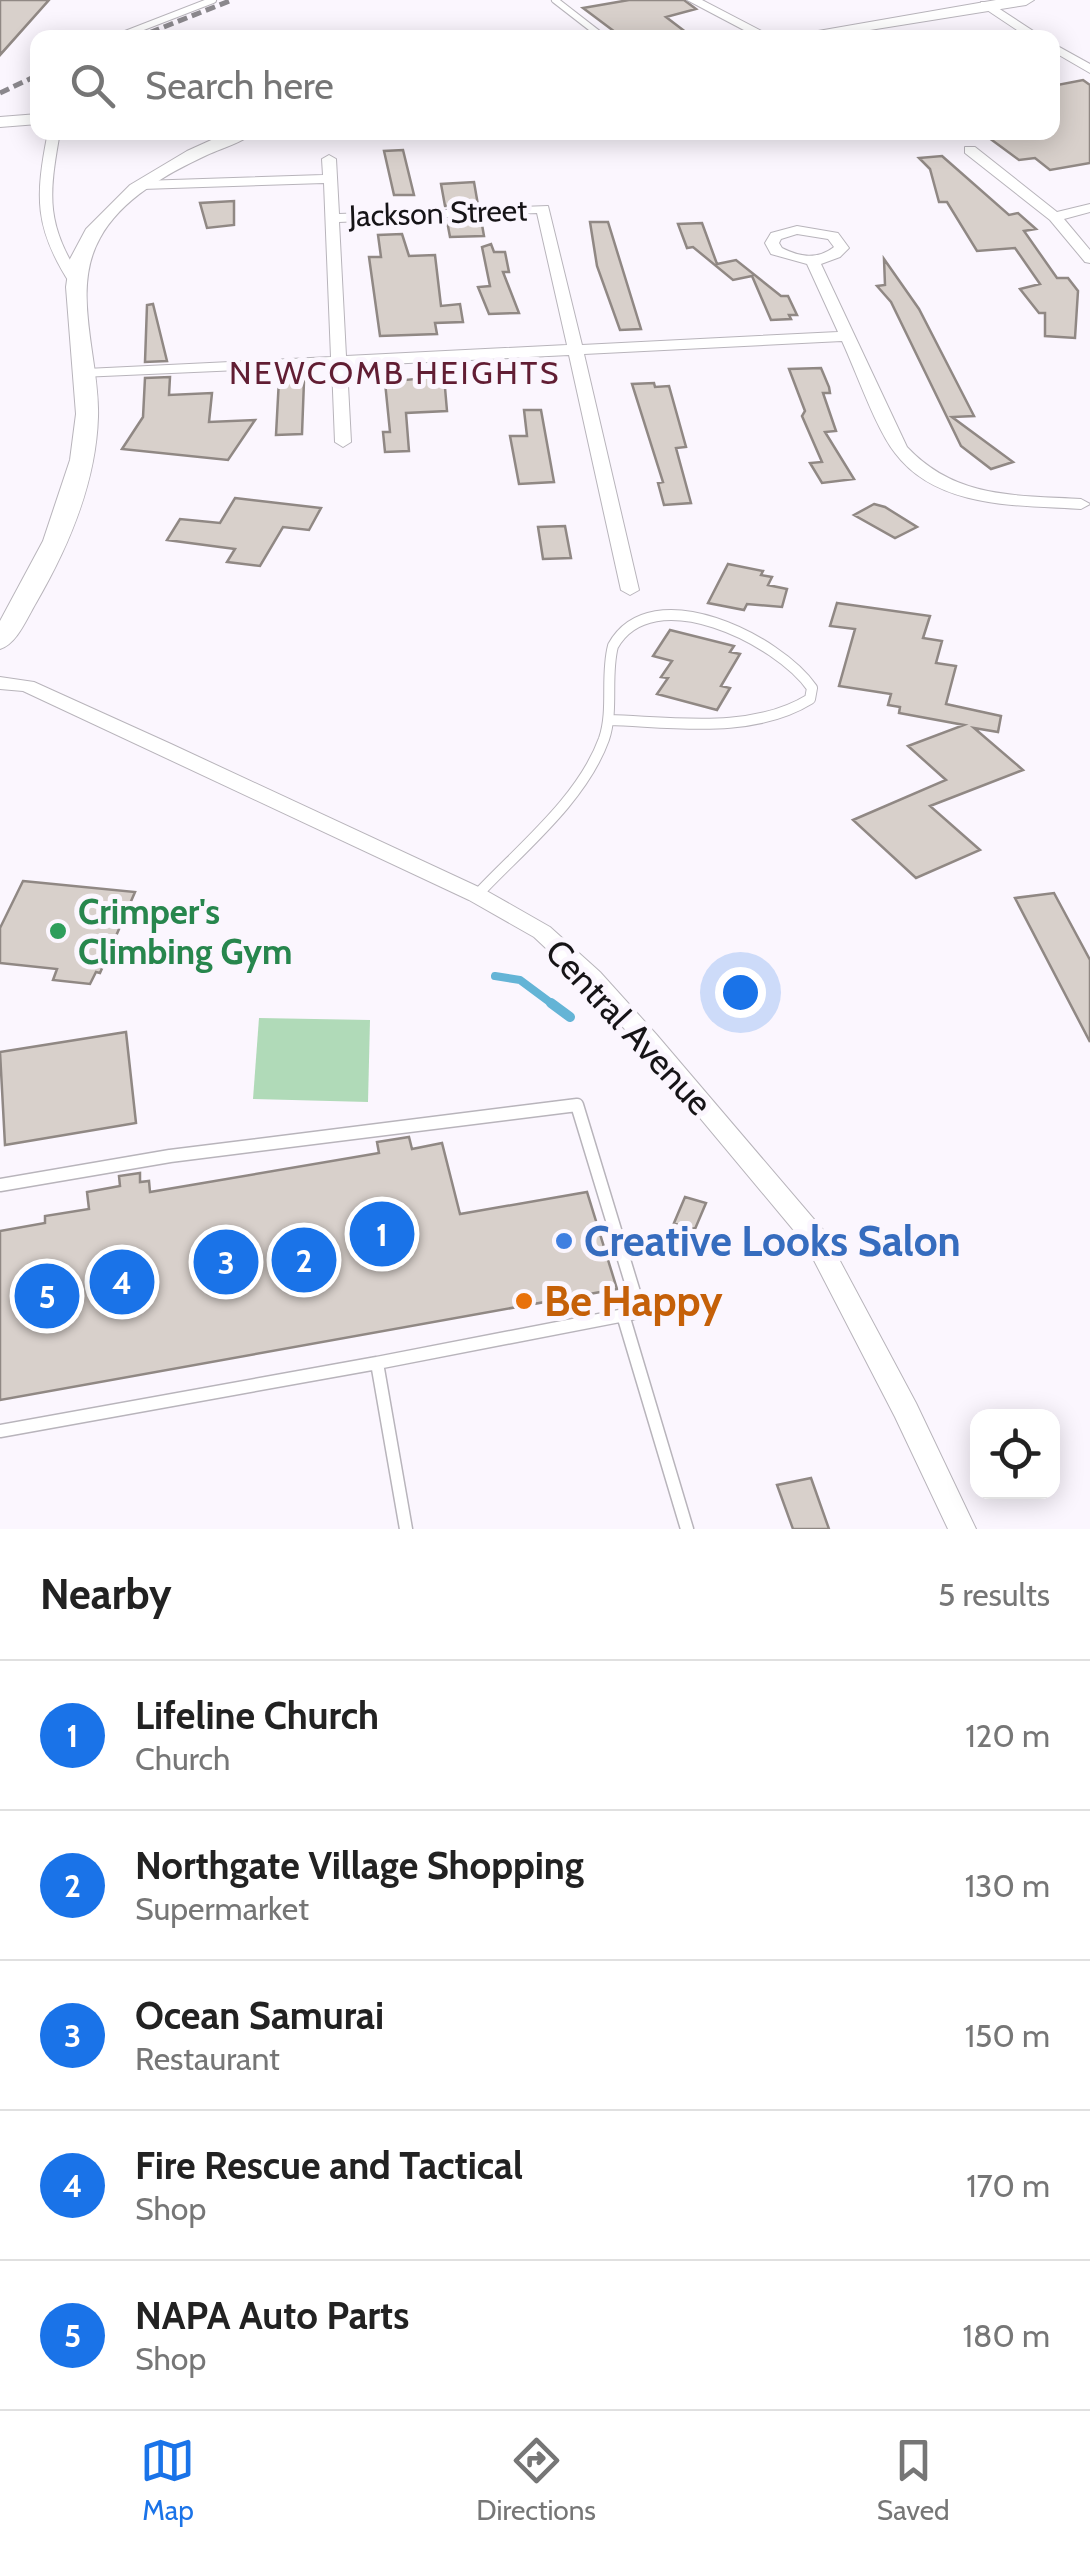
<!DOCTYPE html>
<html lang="en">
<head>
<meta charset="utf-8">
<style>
  :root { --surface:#fff; --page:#f2f2f2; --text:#222; --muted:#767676; --line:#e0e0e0; --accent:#1a73e8 }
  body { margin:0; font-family:Cabin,sans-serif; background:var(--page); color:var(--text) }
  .controls { position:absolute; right:30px; bottom:30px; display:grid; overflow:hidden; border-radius:20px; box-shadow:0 5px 25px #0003 }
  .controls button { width:90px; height:90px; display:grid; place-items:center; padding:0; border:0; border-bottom:2px solid var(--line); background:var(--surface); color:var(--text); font:50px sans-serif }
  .you { position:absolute; left:740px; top:992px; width:35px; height:35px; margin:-25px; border:8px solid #fff; border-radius:50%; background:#1a73e8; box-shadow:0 0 0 15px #1a73e833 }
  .badge { display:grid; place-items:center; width:65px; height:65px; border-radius:50%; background:var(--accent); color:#fff; font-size:32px; font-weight:700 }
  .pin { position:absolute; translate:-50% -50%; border:5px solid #fff; box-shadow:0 2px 10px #0006 }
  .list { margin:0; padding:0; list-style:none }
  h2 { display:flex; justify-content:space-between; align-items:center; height:130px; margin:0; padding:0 40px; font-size:42px }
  h2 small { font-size:32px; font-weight:400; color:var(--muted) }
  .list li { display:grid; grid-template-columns:65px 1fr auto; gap:30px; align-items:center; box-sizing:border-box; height:150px; padding:0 40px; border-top:2px solid var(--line) }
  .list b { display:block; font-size:38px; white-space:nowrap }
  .list p { margin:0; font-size:32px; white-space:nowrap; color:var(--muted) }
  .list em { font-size:32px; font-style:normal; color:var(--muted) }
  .icon { flex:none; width:55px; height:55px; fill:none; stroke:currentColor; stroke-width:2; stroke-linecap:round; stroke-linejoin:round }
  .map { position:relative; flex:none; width:1090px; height:1529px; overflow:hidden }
  .search { position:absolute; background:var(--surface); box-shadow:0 5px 25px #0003; left:30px; right:30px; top:30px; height:110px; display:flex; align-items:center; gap:25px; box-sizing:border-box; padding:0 35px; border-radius:20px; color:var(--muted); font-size:38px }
  .sheet { height:880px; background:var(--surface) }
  nav { display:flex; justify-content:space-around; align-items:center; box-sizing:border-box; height:140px; border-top:2px solid var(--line); background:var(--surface); font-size:28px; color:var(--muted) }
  nav a { display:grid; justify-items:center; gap:5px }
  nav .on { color:var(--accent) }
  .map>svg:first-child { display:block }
  .green { fill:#b0dab8 }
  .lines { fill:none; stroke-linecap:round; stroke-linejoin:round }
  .stream-far1 { stroke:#64b4d6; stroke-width:8 }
  .stream { stroke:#64b4d6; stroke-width:10 }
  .building { fill:#d8d0cb; stroke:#908884; stroke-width:2.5 }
  .lane-far2-casing { stroke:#b8b4bb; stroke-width:8 }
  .lane-far1-casing { stroke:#b8b4bb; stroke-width:12 }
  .lane-casing { stroke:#b8b4bb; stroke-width:15 }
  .street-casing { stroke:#b8b4bb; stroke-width:2 }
  .secondary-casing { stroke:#b8b4bb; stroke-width:2 }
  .lane-far2 { stroke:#fff; stroke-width:6 }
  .lane-far1 { stroke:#fff; stroke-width:10 }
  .lane { stroke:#fff; stroke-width:12 }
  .street { fill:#fff; fill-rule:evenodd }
  .secondary { fill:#fff; fill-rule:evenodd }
  .rail { stroke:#8b888d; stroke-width:5; stroke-dasharray:10 5; stroke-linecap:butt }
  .leisure-dot { fill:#2e9e5b; stroke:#fbf6fe; stroke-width:4 }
  .shop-dot { fill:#3f7fe0; stroke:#fbf6fe; stroke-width:4 }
  .food-dot { fill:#e8710a; stroke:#fbf6fe; stroke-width:4 }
  .labels { text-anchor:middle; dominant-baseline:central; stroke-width:10; stroke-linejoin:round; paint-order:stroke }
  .far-street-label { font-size:30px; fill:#161417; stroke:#fbf6fe }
  .far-neighbourhood-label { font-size:32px; letter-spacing:2.5px; fill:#611d33; stroke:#fbf6fe }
  .leisure-label { font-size:35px; font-weight:bold; fill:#27864d; stroke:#fbf6fe; text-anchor:start }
  .street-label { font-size:35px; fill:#161417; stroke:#fbf6fe }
  .near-shop-label { font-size:42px; font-weight:bold; fill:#366cbe; stroke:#fbf6fe; text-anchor:start }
  .near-food-label { font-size:42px; font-weight:bold; fill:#c56008; stroke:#fbf6fe; text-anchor:start }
</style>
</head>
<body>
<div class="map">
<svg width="1090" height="1529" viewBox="0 0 1090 1529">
  <rect width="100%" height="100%" fill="#fbf6fe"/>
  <path class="green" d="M 259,1018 L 370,1020 L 368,1102 L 253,1099 Z"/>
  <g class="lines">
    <path class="stream-far1" d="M 495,976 L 520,980 L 555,1006"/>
    <path class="stream" d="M 551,1003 L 570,1017"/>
  </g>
  <path class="building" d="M 0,0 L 49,0 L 0,55 Z
    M 629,0 L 684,0 L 696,9 L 666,17 L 687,33 L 623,38 L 583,8 Z
    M 1083,80 L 1090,85 L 1090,163 L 1050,170 L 1035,158 L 1019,160 L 981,132 L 1052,132 L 1052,86 Z
    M 403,150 L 414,195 L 394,195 L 384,151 Z
    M 942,156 L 1009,215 L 1018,213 L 1036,229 L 1024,231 L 1057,278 L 1068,278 L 1078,291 L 1075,338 L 1045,336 L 1045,313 L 1039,313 L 1020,289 L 1040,284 L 1015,248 L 977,251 L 947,202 L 939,202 L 930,169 L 919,158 Z
    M 474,182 L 478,205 L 445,206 L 441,184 Z
    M 234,201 L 234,225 L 207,228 L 200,203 Z
    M 481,219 L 484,236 L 450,237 L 447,221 Z
    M 590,222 L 608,222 L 641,329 L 620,330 L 597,266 Z
    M 702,223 L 717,264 L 736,260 L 781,296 L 788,296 L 797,315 L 789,315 L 791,319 L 771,320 L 752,276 L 733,280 L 693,247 L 687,248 L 678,224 Z
    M 402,234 L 409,256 L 435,255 L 441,306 L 460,304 L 463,322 L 435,323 L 437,334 L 380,336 L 369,257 L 381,257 L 378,235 Z
    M 491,244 L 494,252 L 505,252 L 509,272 L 503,272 L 519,313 L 489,314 L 478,287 L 490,286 L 482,247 Z
    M 884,259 L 919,309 L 974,416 L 952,417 L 1013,462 L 991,469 L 961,446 L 891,302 L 877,286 L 885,285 Z
    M 153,304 L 167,361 L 145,362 L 147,305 Z
    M 821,368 L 829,387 L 830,393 L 823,393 L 836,431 L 825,432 L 854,479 L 822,483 L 810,463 L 822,462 L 802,416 L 805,411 L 789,369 Z
    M 444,376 L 447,411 L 406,413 L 409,451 L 385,452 L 383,432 L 390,432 L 385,382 Z
    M 170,377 L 169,395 L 212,393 L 209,422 L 255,420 L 228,460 L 122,449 L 143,417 L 145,378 Z
    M 299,378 L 304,381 L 302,434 L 276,435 L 279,379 Z
    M 654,383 L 655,387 L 669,386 L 686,447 L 676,448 L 691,503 L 664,505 L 658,483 L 663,482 L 632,384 Z
    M 524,410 L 541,410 L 554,482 L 519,484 L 510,436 L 527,436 Z
    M 235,498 L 321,508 L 309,530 L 283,527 L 260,566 L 227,562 L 235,549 L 167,540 L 180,519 L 220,523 Z
    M 874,504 L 885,507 L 917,527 L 895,538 L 854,515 Z
    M 565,526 L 571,558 L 543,559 L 538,527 Z
    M 728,564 L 763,571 L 761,575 L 772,577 L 768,585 L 787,589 L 782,607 L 747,604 L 744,610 L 708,603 Z
    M 837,603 L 930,616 L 923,638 L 942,641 L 936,663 L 956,666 L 946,704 L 1001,716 L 998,732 L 974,728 L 1023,770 L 930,806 L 980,850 L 916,878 L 853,820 L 946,780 L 908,746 L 964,725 L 899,713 L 900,707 L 888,705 L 891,694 L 839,686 L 855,629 L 830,626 Z
    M 670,630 L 734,646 L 730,652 L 740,654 L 721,686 L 730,688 L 717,710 L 657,694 L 668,678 L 661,677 L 672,661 L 653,656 Z
    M 23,881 L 135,892 L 100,973 L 96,972 L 90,984 L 53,980 L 57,969 L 0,963 L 0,928 Z
    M 1054,893 L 1090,960 L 1090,1042 L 1015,898 Z
    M 126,1032 L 136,1123 L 5,1145 L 0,1052 Z
    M 409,1137 L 412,1149 L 442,1143 L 460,1214 L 587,1192 L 617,1289 L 0,1400 L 0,1231 L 45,1223 L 45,1216 L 89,1209 L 87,1192 L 120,1186 L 119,1176 L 140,1173 L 140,1182 L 149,1181 L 150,1192 L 379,1153 L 377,1142 Z
    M 685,1197 L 706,1203 L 695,1229 L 674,1223 Z
    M 811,1478 L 829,1529 L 793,1529 L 777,1485 Z"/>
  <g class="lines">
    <defs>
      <path id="lane-far2" d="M 555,0 L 604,38
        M 115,38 L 213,0"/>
      <path id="lane-far1" d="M 477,895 C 520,849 582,800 604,739 C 614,709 605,676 613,646 C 652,576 779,640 812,688 L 810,699 C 752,735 673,722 609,720"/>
      <path id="lane" d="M 0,1185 L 170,1156 L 577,1105 L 640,1312 L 377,1363
        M 623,1315 L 687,1529
        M 0,1431 L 377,1363 L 406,1529"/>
      <path id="street" d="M 687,0 L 702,0 L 775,38 L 759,38 Z
        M 981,2 L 989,2 L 1044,38 L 1029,38 L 981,6 Z
        M 1052,43 L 1090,64 L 1090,73 L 1052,51 Z
        M 48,132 L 60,132 C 48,199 46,224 83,282 L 76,286 L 71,285 C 34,228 35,197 48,132 Z
        M 965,147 L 975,147 L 1057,212 L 1090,204 L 1090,212 L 1064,219 L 1090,250 L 1090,263 L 1085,262 L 1050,220 L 965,153 Z
        M 329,155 L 336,159 L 339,214 L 548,206 L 582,345 L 838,332 L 807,264 L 771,254 L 765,243 L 771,233 L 797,226 L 838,233 L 849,248 L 840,257 L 821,264 L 907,447 C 956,499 1015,495 1081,499 L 1090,504 L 1081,509 C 1018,505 937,509 895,453 C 876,429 856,371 842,341 L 584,354 L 639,590 L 630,595 L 621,590 L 569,355 L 347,366 L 351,442 L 343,447 L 335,442 L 332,366 L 81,377 L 78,374 L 86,369 L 331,357 L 324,183 L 142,189 L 135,185 L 142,181 L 323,175 L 322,159 ZM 537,213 L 567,345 L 346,356 L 339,222 ZM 797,234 L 828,239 L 834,247 C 817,260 800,257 782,248 L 779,243 L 781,239 Z
        M 0,677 L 34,682 L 171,744 L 485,890 L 550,927 L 600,972 L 656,1034 L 824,1231 L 916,1403 L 976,1529 L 948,1529 L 895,1417 L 806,1245 L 640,1046 L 584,984 L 534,937 L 469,900 L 23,691 L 0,689 Z"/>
      <path id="secondary" d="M 996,0 L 1034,0 L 1026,5 L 820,38 L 778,38 Z
        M 38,114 L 38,124 L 0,127 L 0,117 Z
        M 229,132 L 254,132 C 242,143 222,148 207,155 C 168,173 121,199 100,238 C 70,291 100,359 98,417 C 96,483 69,546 36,603 C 27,618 17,644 0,649 L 0,621 L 43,541 L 70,460 L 76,414 L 66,287 L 70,259 L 86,229 L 130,185 L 187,151 Z"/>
    </defs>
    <use href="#lane-far2" class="lane-far2-casing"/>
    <use href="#lane-far1" class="lane-far1-casing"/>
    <use href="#lane" class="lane-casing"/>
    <use href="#street" class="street-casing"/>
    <use href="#secondary" class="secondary-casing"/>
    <use href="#lane-far2" class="lane-far2"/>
    <use href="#lane-far1" class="lane-far1"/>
    <use href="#lane" class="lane"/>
    <use href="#street" class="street"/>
    <use href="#secondary" class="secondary"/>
    <path class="rail" d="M 136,38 L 232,0
      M 0,93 L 38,75"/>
  </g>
  <circle class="leisure-dot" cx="58" cy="931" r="10"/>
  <circle class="shop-dot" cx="564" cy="1241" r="10"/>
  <circle class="food-dot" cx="524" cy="1301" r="10"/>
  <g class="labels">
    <g class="far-street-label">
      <text transform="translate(438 213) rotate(-2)">Jackson Street</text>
    </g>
    <g class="far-neighbourhood-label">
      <text x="395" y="372">NEWCOMB HEIGHTS</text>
    </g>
    <g class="leisure-label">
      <text x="78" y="911">Crimper's<tspan x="78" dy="40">Climbing Gym</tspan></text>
    </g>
    <g class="street-label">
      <text transform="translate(629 1027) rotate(47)">Central Avenue</text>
    </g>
    <g class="near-shop-label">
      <text x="584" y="1241">Creative Looks Salon</text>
    </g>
    <g class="near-food-label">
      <text x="544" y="1301">Be Happy</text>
    </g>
  </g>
</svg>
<div class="controls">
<button><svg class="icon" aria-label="locate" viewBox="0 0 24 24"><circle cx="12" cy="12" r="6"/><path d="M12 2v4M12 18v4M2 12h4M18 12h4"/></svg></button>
</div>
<div class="you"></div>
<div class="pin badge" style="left:382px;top:1234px">1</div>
<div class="pin badge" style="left:304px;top:1260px">2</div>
<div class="pin badge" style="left:226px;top:1262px">3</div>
<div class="pin badge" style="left:122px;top:1282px">4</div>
<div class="pin badge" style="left:47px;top:1296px">5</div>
<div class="search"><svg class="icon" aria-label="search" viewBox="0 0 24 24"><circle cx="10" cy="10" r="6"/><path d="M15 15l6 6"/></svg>Search here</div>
</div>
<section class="sheet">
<h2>Nearby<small>5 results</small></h2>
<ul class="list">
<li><span class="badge">1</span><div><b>Lifeline Church</b><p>Church</p></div><em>120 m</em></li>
<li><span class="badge">2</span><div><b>Northgate Village Shopping</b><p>Supermarket</p></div><em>130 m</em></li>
<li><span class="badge">3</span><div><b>Ocean Samurai</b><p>Restaurant</p></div><em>150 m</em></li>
<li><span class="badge">4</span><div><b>Fire Rescue and Tactical</b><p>Shop</p></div><em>170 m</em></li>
<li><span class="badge">5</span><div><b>NAPA Auto Parts</b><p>Shop</p></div><em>180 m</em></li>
</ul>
</section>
<nav>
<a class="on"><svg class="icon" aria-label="map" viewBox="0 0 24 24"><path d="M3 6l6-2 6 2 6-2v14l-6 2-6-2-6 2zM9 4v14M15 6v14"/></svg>Map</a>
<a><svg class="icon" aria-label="directions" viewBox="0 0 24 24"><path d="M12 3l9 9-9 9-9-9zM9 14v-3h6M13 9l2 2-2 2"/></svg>Directions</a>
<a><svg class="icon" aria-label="saved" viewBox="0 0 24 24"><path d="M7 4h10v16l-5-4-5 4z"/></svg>Saved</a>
</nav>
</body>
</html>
